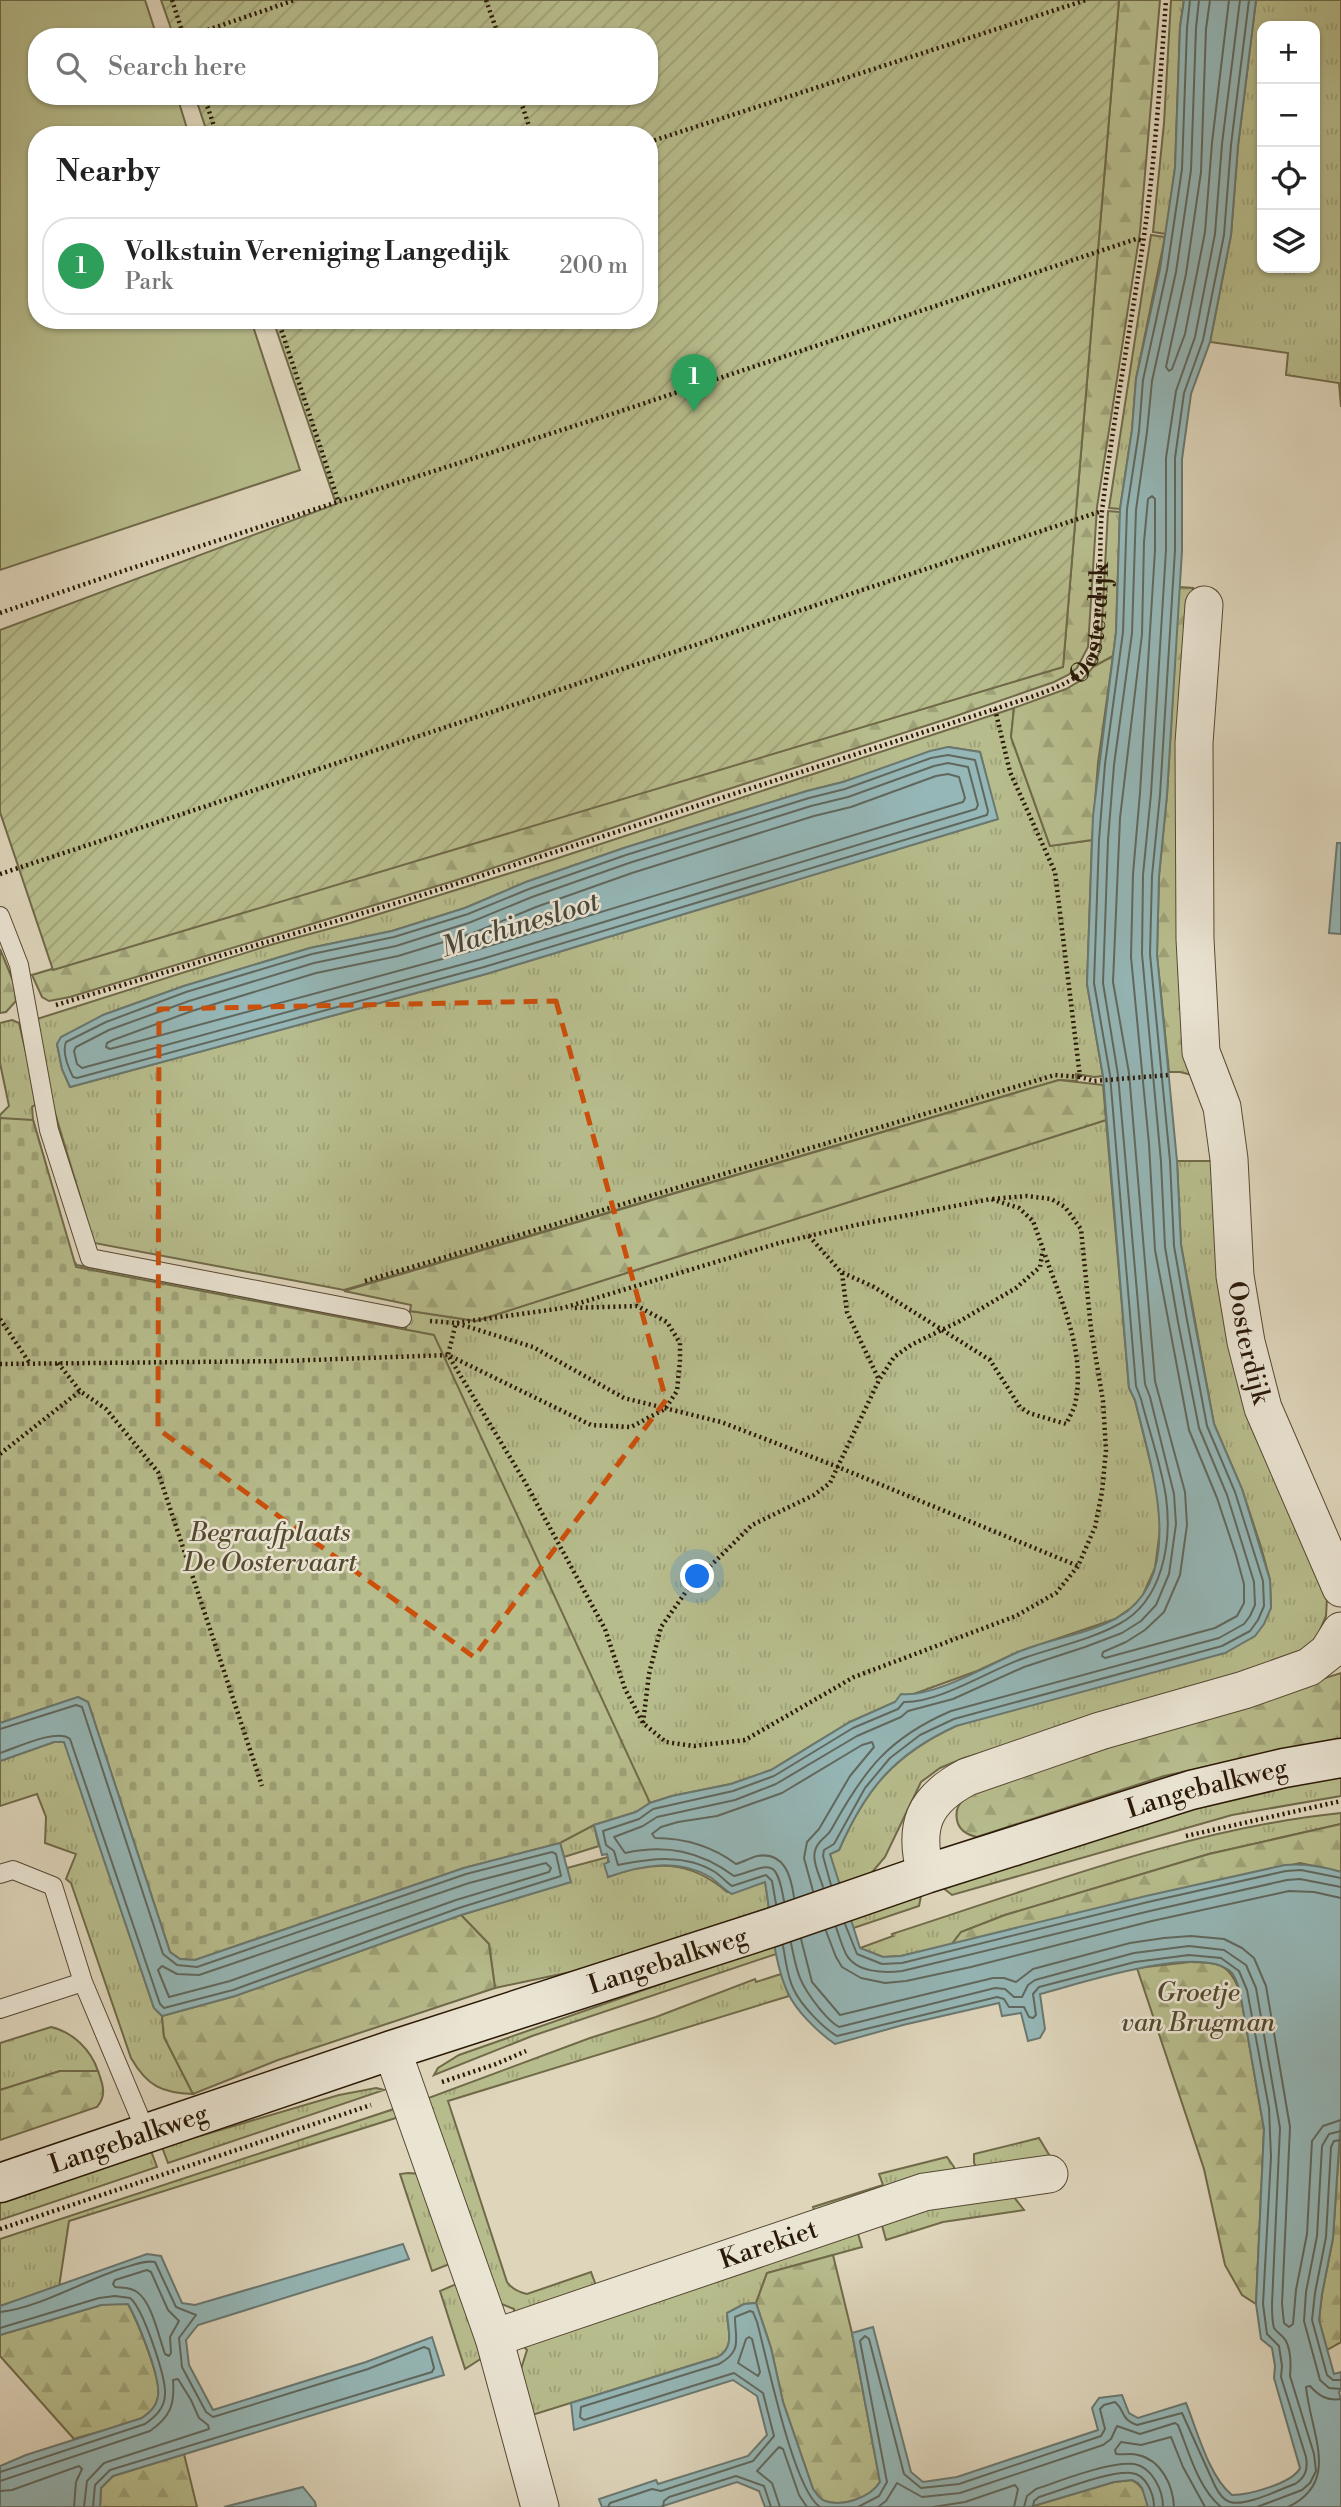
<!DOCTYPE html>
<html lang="en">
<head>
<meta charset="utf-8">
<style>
  :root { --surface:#fff; --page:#f2f2f2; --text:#222; --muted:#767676; --line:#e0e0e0; --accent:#8f2418 }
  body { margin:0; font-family:"Libre Bodoni",serif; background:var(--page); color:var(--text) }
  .controls { position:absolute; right:21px; top:21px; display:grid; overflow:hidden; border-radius:14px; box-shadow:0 2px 5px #0004 }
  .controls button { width:63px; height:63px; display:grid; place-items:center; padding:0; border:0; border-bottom:2px solid var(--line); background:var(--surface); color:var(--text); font:35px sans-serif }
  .you { position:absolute; left:698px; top:1577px; width:24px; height:24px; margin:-18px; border:5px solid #fff; border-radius:50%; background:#1a73e8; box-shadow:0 0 0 10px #1a73e833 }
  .badge { display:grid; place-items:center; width:46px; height:46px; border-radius:50%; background:var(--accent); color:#fff; font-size:23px; font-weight:700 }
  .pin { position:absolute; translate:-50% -58px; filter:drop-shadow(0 2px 4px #0008) }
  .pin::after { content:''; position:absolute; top:37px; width:24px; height:21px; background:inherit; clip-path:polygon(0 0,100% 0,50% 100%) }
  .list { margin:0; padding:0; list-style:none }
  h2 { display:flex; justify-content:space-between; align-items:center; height:91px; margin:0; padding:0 28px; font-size:30px }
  h2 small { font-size:23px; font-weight:400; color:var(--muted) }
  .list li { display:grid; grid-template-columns:46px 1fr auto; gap:21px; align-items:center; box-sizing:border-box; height:98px; margin:0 14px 14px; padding:0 14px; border:2px solid var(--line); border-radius:28px }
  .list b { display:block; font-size:26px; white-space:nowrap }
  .list p { margin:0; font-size:23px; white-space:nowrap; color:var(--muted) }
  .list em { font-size:23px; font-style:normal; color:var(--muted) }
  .icon { flex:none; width:38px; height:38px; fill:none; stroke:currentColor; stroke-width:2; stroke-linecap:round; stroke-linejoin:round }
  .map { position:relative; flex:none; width:1341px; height:2507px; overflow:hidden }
  .search { position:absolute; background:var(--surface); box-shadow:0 2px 5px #0004; left:28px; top:28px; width:630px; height:77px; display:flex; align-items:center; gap:18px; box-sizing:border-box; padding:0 24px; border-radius:28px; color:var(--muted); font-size:26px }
  .panel { position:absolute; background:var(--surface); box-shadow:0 2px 5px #0004; left:28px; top:126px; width:630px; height:203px; border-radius:28px }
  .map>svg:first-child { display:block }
  .grass { fill:url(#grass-tufts); stroke:#706a49; stroke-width:2; fill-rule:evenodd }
  .forest { fill:url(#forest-firs); stroke:#706a49; stroke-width:2 }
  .cemetery { fill:url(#cemetery-stones); stroke:#706a49; stroke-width:2 }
  .garden { fill:url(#garden-furrows); stroke:#706a49; stroke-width:2 }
  .pitch { fill:#b7bc8c; stroke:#706a49; stroke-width:2 }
  .water { fill:#95b7b7; stroke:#6a7870; stroke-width:2 }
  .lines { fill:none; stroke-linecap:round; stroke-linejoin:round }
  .shore { stroke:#60685e; stroke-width:2 }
  .lane-casing { stroke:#574833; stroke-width:20 }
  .street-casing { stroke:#574833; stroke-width:39 }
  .secondary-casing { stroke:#2a1906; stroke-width:41 }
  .path { stroke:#2a1906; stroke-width:4.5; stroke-dasharray:2 3.5; stroke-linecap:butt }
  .lane { stroke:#eae4d3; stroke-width:18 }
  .street { stroke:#eae4d3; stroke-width:37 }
  .secondary { stroke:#eae4d3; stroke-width:38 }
  .marked { fill:none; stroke:#cc4f0b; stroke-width:5; stroke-dasharray:14 9; stroke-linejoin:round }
  .labels { text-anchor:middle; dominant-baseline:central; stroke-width:5; stroke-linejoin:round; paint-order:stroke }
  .street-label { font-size:26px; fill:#2a1906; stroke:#eae4d3 }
  .park-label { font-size:26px; font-style:italic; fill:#544a2e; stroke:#eae4d3 }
  .water-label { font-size:28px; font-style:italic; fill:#4a483b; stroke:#eae4d3 }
</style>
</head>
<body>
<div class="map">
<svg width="1341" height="2507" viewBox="0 0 1341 2507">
  <defs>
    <pattern id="grass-tufts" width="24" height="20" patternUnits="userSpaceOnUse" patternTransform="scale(1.75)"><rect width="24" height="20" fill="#b7bc8c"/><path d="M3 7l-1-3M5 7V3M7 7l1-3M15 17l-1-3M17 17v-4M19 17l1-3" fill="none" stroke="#9ea177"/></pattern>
    <pattern id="forest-firs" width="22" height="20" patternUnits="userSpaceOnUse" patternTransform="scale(1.75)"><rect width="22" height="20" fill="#b7bc8c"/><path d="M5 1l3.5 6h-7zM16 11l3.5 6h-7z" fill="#9ea177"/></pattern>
    <pattern id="cemetery-stones" width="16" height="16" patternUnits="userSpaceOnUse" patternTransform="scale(1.75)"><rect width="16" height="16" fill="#b7bc8c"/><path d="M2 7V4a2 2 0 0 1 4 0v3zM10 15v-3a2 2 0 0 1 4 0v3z" fill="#9ea177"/></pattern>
    <pattern id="garden-furrows" width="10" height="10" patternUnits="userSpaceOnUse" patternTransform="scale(1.75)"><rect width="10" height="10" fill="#b7bc8c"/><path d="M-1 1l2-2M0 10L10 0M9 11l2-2" fill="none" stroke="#9ea177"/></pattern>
  </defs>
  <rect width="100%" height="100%" fill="#ded5bb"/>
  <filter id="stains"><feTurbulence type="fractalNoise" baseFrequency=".00286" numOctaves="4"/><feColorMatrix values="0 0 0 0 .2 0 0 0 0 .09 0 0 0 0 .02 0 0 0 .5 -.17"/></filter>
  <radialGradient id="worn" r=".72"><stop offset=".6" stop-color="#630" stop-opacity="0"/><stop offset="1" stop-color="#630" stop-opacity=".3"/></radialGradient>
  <path class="grass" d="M 1171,0 L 1184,0 L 1180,27 L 1175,168 L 1166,234 L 1153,232 L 1164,123 Z
    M 1256,0 L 1341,0 L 1341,407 L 1339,383 L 1286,375 L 1288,353 L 1210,342 L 1231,235 L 1238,146 ZM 1262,26 L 1315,26 L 1315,268 L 1262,268 Z
    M 1151,235 L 1165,237 L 1136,379 L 1132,430 L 1120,509 L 1109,508 Z
    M 1108,511 L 1120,512 L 1116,632 L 1113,656 L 1093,667 L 1099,653 L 1101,640 Z
    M 1014,708 L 1011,737 L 1050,846 L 1092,840 L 1087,984 L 1103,1076 L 1094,1077 L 1076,1074 L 1077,1081 L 1059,1080 L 344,1290 L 94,1243 L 52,1103 L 37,1019 L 270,945 L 350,923 L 552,860 ZM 948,747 L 980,752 L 997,819 L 486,974 L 70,1087 L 62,1069 L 57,1044 L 103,1015 L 184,986 L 310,948 L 392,931 L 465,908 L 526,882 L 624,848 L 807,791 L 843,782 Z
    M 12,1020 L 19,1023 L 38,1103 L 32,1107 L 33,1120 L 73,1260 L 77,1265 L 406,1328 L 410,1311 L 476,1321 L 1106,1120 L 1129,1388 L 1135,1400 L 1159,1497 L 1161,1522 L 1155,1568 L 1142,1597 L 1131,1608 L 1115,1619 L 1018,1652 L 977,1671 L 911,1695 L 850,1722 L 771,1770 L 731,1784 L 672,1796 L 650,1803 L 636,1812 L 594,1826 L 599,1846 L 564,1857 L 560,1843 L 170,1952 L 88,1702 L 78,1697 L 0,1723 L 0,1115 L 9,1106 L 0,1063 L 0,1023 Z
    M 1177,1161 L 1217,1161 L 1327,1598 L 1326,1616 L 1318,1635 L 1312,1645 L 1257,1674 L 964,1758 L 940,1768 L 921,1782 L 885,1857 L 868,1877 L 838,1885 L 830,1854 L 839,1850 C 866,1788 895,1754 956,1726 L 1271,1608 L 1270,1580 L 1261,1547 L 1242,1489 L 1214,1424 L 1181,1245 Z
    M 54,1742 L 64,1742 L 66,1746 L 154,2008 L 162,2016 L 164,2037 L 193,2094 C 162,2093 147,2086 131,2058 L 71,1883 L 66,1879 L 76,1854 L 45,1843 L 46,1817 L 37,1794 L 0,1806 L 0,1761 Z
    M 1341,1775 L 1341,1796 L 1232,1815 L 952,1895 L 943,1888 L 1226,1798 Z
    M 1341,1813 L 1341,1824 L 1209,1854 L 1005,1915 L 961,1932 L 952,1944 L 901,1956 L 883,1957 L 860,1948 L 893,1936 L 892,1934 C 1036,1888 1190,1828 1341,1813 Z
    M 608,1857 L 608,1877 C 653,1861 689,1859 727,1892 L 765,1881 L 769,1908 L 580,1970 L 495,1988 L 489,1944 L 461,1915 L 570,1882 L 567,1868 Z
    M 921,1896 L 919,1906 L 532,2036 L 434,2075 L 438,2068 L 459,2055 L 772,1945 Z
    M 781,1974 L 789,1996 L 448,2101 L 507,2282 C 512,2289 518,2292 527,2294 L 591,2272 L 598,2291 L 514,2312 L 514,2309 L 499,2303 L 423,2100 L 590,2038 L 656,2017 L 755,1979 L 756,1982 Z
    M 51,2027 C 73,2032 91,2050 98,2071 L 60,2071 L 0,2090 L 0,2043 Z
    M 376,2088 L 384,2090 L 168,2163 L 162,2147 L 339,2095 Z
    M 394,2109 L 402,2116 L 69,2221 L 59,2287 L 0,2306 L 0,2239 Z
    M 1039,2138 L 1051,2158 L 979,2172 L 974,2163 L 974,2154 Z
    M 151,2151 L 157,2167 L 0,2220 L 0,2202 Z
    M 947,2157 L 954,2167 L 954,2176 L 816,2216 L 813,2207 L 883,2185 L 879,2174 Z
    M 408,2173 L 423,2174 L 455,2262 L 432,2271 L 400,2174 Z
    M 1010,2192 L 1024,2210 L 943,2222 L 886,2240 L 880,2218 Z
    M 856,2227 L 862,2247 L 767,2273 L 756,2303 L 744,2304 L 727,2313 C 728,2331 735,2347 718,2357 L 529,2416 L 521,2369 L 527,2350 L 525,2348 L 530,2340 Z
    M 461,2282 L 485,2356 L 465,2369 L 440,2291 Z"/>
  <path class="forest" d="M 1119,0 L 1160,0 L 1140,232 L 1097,507 L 1088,647 L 1077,668 L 1068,675 L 1054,682 L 950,718 L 713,794 L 457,880 L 70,997 L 49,1001 L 42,997 L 32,975 L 1063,667 Z
    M 1179,587 L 1193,588 L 1179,824 L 1200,1077 L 1180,1072 L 1169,1072 L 1157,955 L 1159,876 L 1167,795 Z
    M 1113,656 L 1098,763 L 1092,840 L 1050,846 L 1011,737 L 1014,708 L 1066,689 L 1083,679 L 1093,667 Z
    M 0,949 L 14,983 L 16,1001 L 6,1012 L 0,1013 Z
    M 1059,1080 L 1103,1085 L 1106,1120 L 476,1321 L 410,1311 L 411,1305 L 344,1291 Z
    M 1341,1673 L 1341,1739 L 1164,1776 L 977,1837 C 968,1835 959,1831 957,1820 C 952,1796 981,1790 998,1783 Z
    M 1341,1824 L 1341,1872 L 1300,1863 L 952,1944 L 961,1932 L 1005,1915 L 1209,1854 Z
    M 461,1915 L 489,1944 L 495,1988 L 278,2060 L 193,2094 L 164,2037 L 162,2016 L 235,1996 Z
    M 1190,1962 C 1220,1963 1229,1963 1240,1992 L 1264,2129 L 1256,2304 L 1242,2295 L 1225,2265 L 1204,2169 L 1137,1968 Z
    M 60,2071 L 98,2071 C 103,2085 107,2095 97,2107 L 0,2140 L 0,2090 Z
    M 1341,2117 L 1341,2342 L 1327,2350 L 1319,2320 L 1322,2294 L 1333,2238 Z
    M 833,2255 L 852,2333 L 880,2482 C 870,2498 842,2507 825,2501 C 819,2499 817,2494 813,2489 L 783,2402 L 771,2348 L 756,2303 L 767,2273 Z
    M 116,2303 L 128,2304 C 137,2321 162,2379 158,2397 C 156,2406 150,2414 142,2418 C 121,2428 95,2432 74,2439 L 0,2356 L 0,2335 L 101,2305 Z
    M 184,2454 L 197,2507 L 100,2507 L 101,2488 L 113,2476 Z
    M 1132,2480 C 1142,2485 1147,2496 1148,2507 L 1030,2507 L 1114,2482 Z"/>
  <path class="cemetery" d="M 0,1118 L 33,1120 L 76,1267 L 434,1335 L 650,1803 L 636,1812 L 594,1825 L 560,1843 L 464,1868 L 195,1960 L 180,1959 L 170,1952 L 88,1702 L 78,1697 L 0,1723 Z"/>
  <path class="garden" d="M 161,0 L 1119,0 L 1063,667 L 53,970 L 0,812 L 0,630 L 336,504 L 273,320 L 649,320 L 649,135 L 208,135 L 195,96 L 649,96 L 649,37 L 174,37 Z"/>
  <path class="pitch" d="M 0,0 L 145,0 L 157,37 L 37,37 L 37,96 L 177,96 L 189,135 L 37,135 L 37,320 L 251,320 L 300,470 L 0,570 Z"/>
  <path class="water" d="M 1184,0 L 1256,0 L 1238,146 L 1231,235 L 1210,342 L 1191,394 L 1182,459 L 1182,551 L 1167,795 L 1159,876 L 1157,955 L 1177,1161 L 1181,1245 L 1194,1319 L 1214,1424 L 1242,1489 L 1270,1580 L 1271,1608 L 1264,1624 L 1255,1636 L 1225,1653 L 956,1726 C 895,1754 866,1788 839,1850 L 830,1854 L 860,1948 L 883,1957 L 901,1956 L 1146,1896 L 1285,1865 C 1305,1863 1322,1866 1341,1872 L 1341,2117 L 1333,2238 L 1322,2294 L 1319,2320 L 1334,2374 L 1341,2372 L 1341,2390 L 1339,2392 L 1341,2401 L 1341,2507 L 1148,2507 L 1142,2488 L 1138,2483 L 1132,2480 L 1114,2482 L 1030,2507 L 765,2507 L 759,2491 L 737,2482 L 660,2507 L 602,2507 L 599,2499 L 656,2480 L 658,2484 L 748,2456 L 767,2435 L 757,2396 L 733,2380 L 574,2430 L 571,2403 L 718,2357 C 735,2347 728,2330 727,2313 L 744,2304 L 756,2303 L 771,2348 L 783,2402 L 813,2489 C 817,2494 819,2499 825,2501 C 842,2507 870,2498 880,2482 L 852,2333 L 873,2327 L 911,2472 L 923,2482 L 957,2477 L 1098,2430 L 1092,2408 L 1099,2398 L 1122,2395 L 1129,2413 L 1138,2418 L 1186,2403 C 1197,2430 1209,2477 1232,2495 C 1249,2495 1293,2483 1300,2468 L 1274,2378 L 1275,2366 L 1272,2348 L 1261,2339 L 1256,2304 L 1264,2129 L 1240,1992 C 1238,1985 1236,1977 1231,1972 C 1200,1943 1079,1984 1040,1994 L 1045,2029 L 1040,2038 L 1028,2041 L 1021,2013 L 1002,2016 L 999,2003 L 903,2025 L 835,2044 C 819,2033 796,2011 788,1993 C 773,1961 771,1916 765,1882 L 732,1894 C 724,1890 718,1882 710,1877 C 678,1858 641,1865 608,1877 L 604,1864 L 609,1862 L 607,1854 L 602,1855 L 594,1825 L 636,1812 L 650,1803 L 672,1796 L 731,1784 L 771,1770 L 850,1722 L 895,1702 L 901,1694 C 932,1698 987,1666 1016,1653 C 1048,1639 1085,1635 1117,1618 C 1190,1577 1150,1463 1135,1400 L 1129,1388 L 1103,1076 L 1087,984 L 1093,816 L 1116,632 L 1120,509 L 1132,430 L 1136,379 L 1160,269 L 1175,168 L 1180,27 Z
    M 948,747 L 980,752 L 998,819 L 486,974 L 70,1087 L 62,1069 L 57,1044 L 61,1037 L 103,1015 L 184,986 L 310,948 L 392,931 L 465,908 L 526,882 L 624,848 L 807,791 L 843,782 L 930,751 Z
    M 1337,843 L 1341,843 L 1341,934 L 1329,933 Z
    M 78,1697 L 88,1702 L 170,1952 L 180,1959 L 195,1960 L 464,1868 L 560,1843 L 571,1882 L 461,1915 L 235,1996 L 162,2016 L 154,2008 L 64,1742 L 54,1742 L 0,1761 L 0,1723 Z
    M 403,2244 L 409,2259 L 198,2325 L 186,2340 L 189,2365 L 213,2410 L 366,2362 L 432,2337 L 444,2375 L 113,2476 L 101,2488 L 100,2507 L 0,2507 L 0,2466 L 26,2455 L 142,2418 C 150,2412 157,2406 158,2396 C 161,2378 138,2321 128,2304 L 101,2305 L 0,2335 L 0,2306 L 147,2254 L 161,2256 L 182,2303 L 195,2305 Z
    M 303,2487 L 315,2502 L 316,2507 L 224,2507 Z"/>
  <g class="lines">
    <path class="shore" d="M 1210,0 L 1206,29 L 1201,172 L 1186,274 L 1166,367 L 1169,371 L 1172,369 L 1185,334 L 1205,232 L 1212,143 L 1229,0
      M 1152,496 L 1155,499 L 1155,550 L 1140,793 L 1133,874 L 1131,957 L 1149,1144 L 1155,1250 L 1189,1430 L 1217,1498 L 1236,1555 L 1244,1584 L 1244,1603 L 1237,1616 L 1215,1628 L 1105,1658 L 1102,1656 L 1103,1652 L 1126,1642 L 1145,1630 L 1164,1612 L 1180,1575 L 1187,1525 L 1185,1492 L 1155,1381 L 1129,1073 L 1113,982 L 1120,818 L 1142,634 L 1144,542 L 1148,499 Z
      M 948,755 L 975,760 L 988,811 L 987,815 L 484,967 L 77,1078 L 73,1077 C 68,1067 62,1052 66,1042 L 106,1022 L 186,992 L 312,954 L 394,937 L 468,914 L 529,889 L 626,855 L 809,798 L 845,789 L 931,758 Z
      M 948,763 L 968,767 L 978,805 L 976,809 L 482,959 L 82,1068 L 77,1064 L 74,1051 L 76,1047 L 109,1030 L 189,1001 L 314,963 L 396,946 L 471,922 L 532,897 L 629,863 L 811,806 L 848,797 L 934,766 Z
      M 948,774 L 959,777 L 965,798 L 963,802 L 479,949 L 110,1049 L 106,1047 L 107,1043 L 113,1040 L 192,1011 L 316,973 L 398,956 L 473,933 L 536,907 L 632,873 L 814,816 L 851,807 L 936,776 Z
      M 0,1729 L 76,1705 L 82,1707 L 163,1954 L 177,1965 L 197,1967 L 466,1874 L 552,1852 L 556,1854 L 561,1876 L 459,1908 L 233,1990 L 164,2008 L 160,2004 L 70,1739 C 57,1728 16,1748 0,1753
      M 546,1863 L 551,1868 L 549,1872 L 456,1900 L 230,1981 L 169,1997 L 158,1970 L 162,1966 L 177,1974 L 199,1975 L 469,1883 Z
      M 831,1885 L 823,1856 L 824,1850 L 834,1844 L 865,1788 L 890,1758 L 920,1735 L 954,1719 L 1222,1646 L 1250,1631 L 1258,1620 L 1264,1606 L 1263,1581 L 1235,1492 L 1207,1426 L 1187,1320 L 1174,1246 L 1170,1161 L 1150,954 L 1152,876 L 1160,795 L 1175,550 L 1175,458 L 1184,393 L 1203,340 L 1224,235 L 1231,145 L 1249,0
      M 823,1887 C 820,1877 812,1861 815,1851 C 817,1841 826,1838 831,1830 C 864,1770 888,1738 951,1711 L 1219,1638 L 1244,1624 L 1250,1616 L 1255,1605 L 1254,1582 L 1227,1495 L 1199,1428 L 1178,1322 L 1165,1247 L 1161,1162 L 1142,954 L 1143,875 L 1151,794 L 1166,550 L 1166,458 L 1176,391 L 1195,337 L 1215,234 L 1222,144 L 1240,0
      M 794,1897 C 791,1877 785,1851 757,1856 C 750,1858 743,1862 736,1864 C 713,1847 684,1838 655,1838 L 652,1834 L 661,1827 L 678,1822 L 717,1816 L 782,1793 L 862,1745 L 872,1742 L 874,1747 L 850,1776 L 819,1829 L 807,1842 L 804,1858 L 813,1891
      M 784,1901 C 776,1855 770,1866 734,1876 C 700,1851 666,1844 625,1853 L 614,1837 L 643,1826 L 657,1817 L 735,1800 L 776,1784 L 857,1736 L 901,1717 L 908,1711 L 953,1699 L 1024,1667 L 1085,1647 L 1122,1633 L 1141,1621 L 1156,1605 L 1169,1574 L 1176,1524 L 1174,1494 L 1150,1397 L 1145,1384 L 1118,1075 L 1103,983 L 1108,840 L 1114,765 L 1132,633 L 1136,510 L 1147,432 L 1152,381 L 1176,272 L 1191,170 L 1196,28 L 1199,0
      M 776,1904 L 772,1881 L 766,1875 L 732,1886 C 726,1882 721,1876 715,1872 C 685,1853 650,1859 618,1865 L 614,1851 L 606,1845 L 603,1831 L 639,1819 L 653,1809 L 733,1791 L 774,1776 L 853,1728 L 898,1709 L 904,1702 C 939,1703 990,1670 1024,1658 C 1055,1647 1090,1640 1119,1624 C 1163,1601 1172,1542 1166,1497 C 1161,1464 1149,1431 1141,1399 L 1136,1386 L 1110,1075 L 1094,983 L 1099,840 L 1105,764 L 1123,632 L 1127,509 L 1139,431 L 1143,380 L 1167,270 L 1182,169 L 1187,28 L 1190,0
      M 845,1924 L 857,1954 L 882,1964 L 902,1963 L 1148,1902 L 1286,1871 L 1301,1870 L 1341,1878
      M 836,1927 C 839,1936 842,1946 846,1954 C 856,1973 885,1973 902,1971 L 1150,1911 L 1287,1880 L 1300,1879 L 1341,1887
      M 826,1931 L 836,1957 L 842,1967 L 861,1978 L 885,1983 L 906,1981 L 971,1967 L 1152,1921 L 1289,1891 L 1314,1892 L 1341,1898
      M 801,1939 L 812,1982 L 840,2015 L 993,1978 L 1004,1978 L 1016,1982 L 1033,1969 L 1130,1943 L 1164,1938 L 1191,1936 L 1224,1939 L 1242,1948 L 1254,1958 L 1266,1986 L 1290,2127 L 1282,2304 L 1284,2323 L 1289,2327 L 1293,2324 L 1296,2290 L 1307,2234 L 1312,2141 L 1323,2126 L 1341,2120
      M 791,1943 C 797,1973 799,1983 819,2008 C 825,2015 830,2022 839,2027 L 995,1988 L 1005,1989 L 1014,1997 L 1022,1997 L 1028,1985 L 1035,1980 L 1134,1953 L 1189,1946 L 1224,1950 L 1246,1965 L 1256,1988 L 1280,2128 L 1272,2304 C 1272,2311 1272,2321 1274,2328 C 1277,2333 1283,2335 1286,2341 C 1291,2351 1291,2365 1290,2376 L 1314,2454 L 1316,2471 L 1310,2483 L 1302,2490 L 1257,2507
      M 783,1946 C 786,1961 787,1977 794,1990 C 801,2005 823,2028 837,2036 L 997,1997 L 1004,1999 L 1009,2007 L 1024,2007 L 1029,2017 L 1033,2018 L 1036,2015 L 1033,1994 L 1039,1987 L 1135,1962 L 1189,1955 L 1221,1958 L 1239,1971 L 1247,1990 L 1269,2108 L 1271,2157 L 1263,2304 L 1267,2334 L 1279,2346 L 1282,2366 L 1281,2377 L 1306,2457 C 1308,2469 1306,2477 1295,2484 C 1280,2489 1246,2507 1230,2502 C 1223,2500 1218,2492 1215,2486 L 1182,2413 L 1137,2425 C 1119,2418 1126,2411 1115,2402 L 1104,2405 L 1100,2409 L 1105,2429 L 1101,2436 L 959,2484 L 921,2488 L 904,2474 L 869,2339 L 865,2336 L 860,2341 L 887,2482 L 879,2496 L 858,2507
      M 1341,2131 L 1329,2134 L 1322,2146 L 1317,2236 L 1306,2292 L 1304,2321 L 1320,2380 L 1329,2388 L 1341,2389
      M 1341,2140 L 1334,2141 L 1331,2147 L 1326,2237 L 1315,2293 L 1312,2320 L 1327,2375 L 1333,2380 L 1341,2380
      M 147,2270 L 151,2272 L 168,2310 L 179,2321 L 170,2337 L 171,2353 L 169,2356 L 165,2354 C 159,2338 152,2302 137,2292 C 131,2287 122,2288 115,2287 L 113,2284 L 115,2280 Z
      M 0,2312 C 39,2308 85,2280 123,2268 C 134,2265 144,2260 155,2262 L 176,2307 L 196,2315 L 179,2338 L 182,2367 L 206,2412 L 213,2417 L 368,2369 L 424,2347 L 429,2349 L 434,2368 L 432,2372 L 110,2470 L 95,2485 L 93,2507
      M 0,2328 L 99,2298 L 115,2296 L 130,2298 C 143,2308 166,2377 165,2394 C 165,2408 155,2417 145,2424 L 0,2472
      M 749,2337 L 752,2339 L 760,2372 L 758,2376 L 738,2363 L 746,2339 Z
      M 0,2481 L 150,2431 C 170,2417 175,2405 173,2380 L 178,2379 L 191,2400 L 199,2418 L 208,2425 L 209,2429 L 104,2463 L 87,2481 L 84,2507
      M 0,2491 L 12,2490 L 79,2466 L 82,2469 L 76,2482 L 74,2507
      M 608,2507 L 610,2503 L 652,2489 L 661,2491 L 753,2461 L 774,2436 L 763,2393 L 734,2373 L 584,2420 L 580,2417 L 581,2407 L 719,2364 C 743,2351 735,2339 735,2317 L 750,2311 L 753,2312 L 757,2322 C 767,2358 793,2489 820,2507
      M 663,2507 L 664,2501 L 669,2497 L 736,2476 L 764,2486 L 771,2507
      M 780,2507 L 772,2483 L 757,2471 L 779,2447 L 783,2449 L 799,2495 L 807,2507
      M 878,2507 L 886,2501 L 897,2483 L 922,2497 L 960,2493 L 1103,2445 L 1111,2439 L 1117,2426 L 1140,2434 L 1175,2423 L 1178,2425 C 1189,2452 1198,2488 1221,2507
      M 933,2507 L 965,2502 L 1015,2485 L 1018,2489 L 1014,2507
      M 1024,2507 L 1027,2496 L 1036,2489 C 1060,2481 1110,2461 1134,2464 C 1152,2467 1163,2490 1163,2507
      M 1033,2507 L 1034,2501 L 1039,2497 C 1062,2490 1108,2471 1131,2473 C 1146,2474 1154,2494 1154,2507
      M 1174,2507 C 1173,2485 1161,2460 1138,2455 C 1131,2453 1123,2455 1116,2454 L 1115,2450 L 1121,2442 L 1141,2445 L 1171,2437 L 1183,2467 L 1205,2507
      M 1288,2507 C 1341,2482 1311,2435 1306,2387 L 1310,2386 C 1319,2396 1327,2401 1341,2399"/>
    <defs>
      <path id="lane" d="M 0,916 L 19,965 L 49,1130 L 90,1258 L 402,1318
        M 0,1874 L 13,1870 L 53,1886 L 83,1982
        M 0,2009 L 83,1982 L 146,2132"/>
      <g id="street">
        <path id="s2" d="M 1204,605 L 1194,743 L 1195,939 L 1201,1052 L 1222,1107 L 1229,1159 L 1235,1276 L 1246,1342 L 1263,1408 L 1341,1588"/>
        <path d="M 926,1874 C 913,1827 923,1800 967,1777 L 1100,1731 L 1244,1690 L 1309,1667 L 1328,1652 L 1341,1631"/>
        <path d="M 392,2050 L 494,2338 L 540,2507"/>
        <path id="s3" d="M 494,2338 L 924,2192 L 1049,2174"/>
      </g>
      <g id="secondary">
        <path id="s4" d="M 0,2183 L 392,2050 L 770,1928 L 926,1874 L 1191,1790 L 1284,1768 L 1341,1758"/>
      </g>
    </defs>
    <use href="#lane" class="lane-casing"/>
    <use href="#street" class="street-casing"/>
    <use href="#secondary" class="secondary-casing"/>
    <g class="path">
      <path d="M 172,0 L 184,37"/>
      <path d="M 486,0 L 499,37"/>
      <path d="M 187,37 L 295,0"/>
      <path d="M 204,96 L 217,135"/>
      <path d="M 519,96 L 532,135"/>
      <path d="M 649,142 L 1086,0"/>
      <path d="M 278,320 L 339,503"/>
      <path d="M 0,613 L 129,569 L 624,410 L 1136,239 L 1144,241"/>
      <path d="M 995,709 L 1010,772 L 1055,872 L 1080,1077 L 1094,1081 L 1169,1075"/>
      <path d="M 0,874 L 1102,511"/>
      <path id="s1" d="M 56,1005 L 410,899 L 995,709 C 1017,701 1073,686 1086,668 C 1104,643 1098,546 1102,511 C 1113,421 1130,332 1143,243 C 1155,162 1160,81 1166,0"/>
      <path d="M 809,1236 L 841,1272 L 874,1287 L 990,1360 L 1020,1407 L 1029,1413 L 1066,1424 C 1070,1416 1075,1408 1076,1399 C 1085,1349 1060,1299 1044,1252"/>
      <path d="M 842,1273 L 847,1312 L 879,1380"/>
      <path d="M 365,1281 L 1055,1075 L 1080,1077"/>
      <path d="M 0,1319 L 29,1362"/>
      <path d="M 430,1321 L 456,1323 L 533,1347 L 624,1398 L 721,1422 L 838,1467 L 1078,1566"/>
      <path d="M 58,1363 L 80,1391 L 106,1409 L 158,1472 L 262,1786"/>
      <path d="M 0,1364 L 284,1361 L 448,1355 L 591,1425 L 631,1427 L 665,1409 L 677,1391 L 680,1360 L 680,1343 L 667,1322 L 637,1306 L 571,1308"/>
      <path d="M 0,1454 L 80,1391"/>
      <path d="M 643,1723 L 649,1674 L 661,1627 L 690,1586 L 752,1525 L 814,1495 L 830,1483 L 879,1380 L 894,1357 L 911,1345 L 960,1321 L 1016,1288 L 1040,1267 L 1043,1249 L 1033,1221 L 1019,1208 L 991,1199 L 856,1225 L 779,1243 L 563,1308 L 456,1323 L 448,1355 L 525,1482 L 605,1629 L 625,1689 L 643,1723 L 666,1742 L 694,1746 L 745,1740 L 854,1677 L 1016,1616 L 1056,1593 L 1078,1566 L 1095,1527 L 1102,1492 L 1106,1450 L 1103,1401 L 1091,1329 L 1081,1229 L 1065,1207 L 1051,1199 L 1027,1196 L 991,1199"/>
      <path d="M 1186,1836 L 1341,1801"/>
      <path d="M 442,2082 L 496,2064 L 526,2051"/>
      <path d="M 0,2229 L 371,2105"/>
    </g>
    <use href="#lane" class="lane"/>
    <use href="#street" class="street"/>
    <use href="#secondary" class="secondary"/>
  </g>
  <path class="marked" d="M 556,1001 L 666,1400 L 474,1657 L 158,1429 L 159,1009 Z"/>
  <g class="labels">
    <g class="street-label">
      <text stroke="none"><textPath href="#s1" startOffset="1130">Oosterdijk</textPath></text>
      <text stroke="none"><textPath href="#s2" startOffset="744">Oosterdijk</textPath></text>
      <text stroke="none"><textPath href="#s4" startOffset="1270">Langebalkweg</textPath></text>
      <text stroke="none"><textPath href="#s4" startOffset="704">Langebalkweg</textPath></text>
      <text stroke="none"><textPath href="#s4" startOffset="136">Langebalkweg</textPath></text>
      <text stroke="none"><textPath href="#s3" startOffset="290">Karekiet</textPath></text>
    </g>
    <g class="park-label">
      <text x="270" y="1533">Begraafplaats<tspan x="270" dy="30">De Oostervaart</tspan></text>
      <text x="1198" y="1993">Groetje<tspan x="1198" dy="30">van Brugman</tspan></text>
    </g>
    <g class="water-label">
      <text transform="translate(520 925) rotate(-17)">Machinesloot</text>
    </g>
  </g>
  <rect width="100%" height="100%" filter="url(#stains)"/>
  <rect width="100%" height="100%" fill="url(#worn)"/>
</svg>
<div class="controls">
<button>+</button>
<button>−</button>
<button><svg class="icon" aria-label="locate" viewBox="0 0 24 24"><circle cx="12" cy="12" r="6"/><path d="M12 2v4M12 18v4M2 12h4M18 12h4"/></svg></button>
<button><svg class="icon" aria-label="layers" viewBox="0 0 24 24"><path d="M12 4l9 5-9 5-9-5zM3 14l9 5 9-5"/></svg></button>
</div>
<div class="you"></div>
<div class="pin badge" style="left:694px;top:412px;background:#2e9e5b">1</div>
<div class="search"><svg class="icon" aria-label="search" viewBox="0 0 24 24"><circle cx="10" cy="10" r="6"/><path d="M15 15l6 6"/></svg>Search here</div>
<section class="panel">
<h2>Nearby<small></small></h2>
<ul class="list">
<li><span class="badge" style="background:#2e9e5b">1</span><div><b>Volkstuin Vereniging Langedijk</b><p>Park</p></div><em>200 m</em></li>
</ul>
</section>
</div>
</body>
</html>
